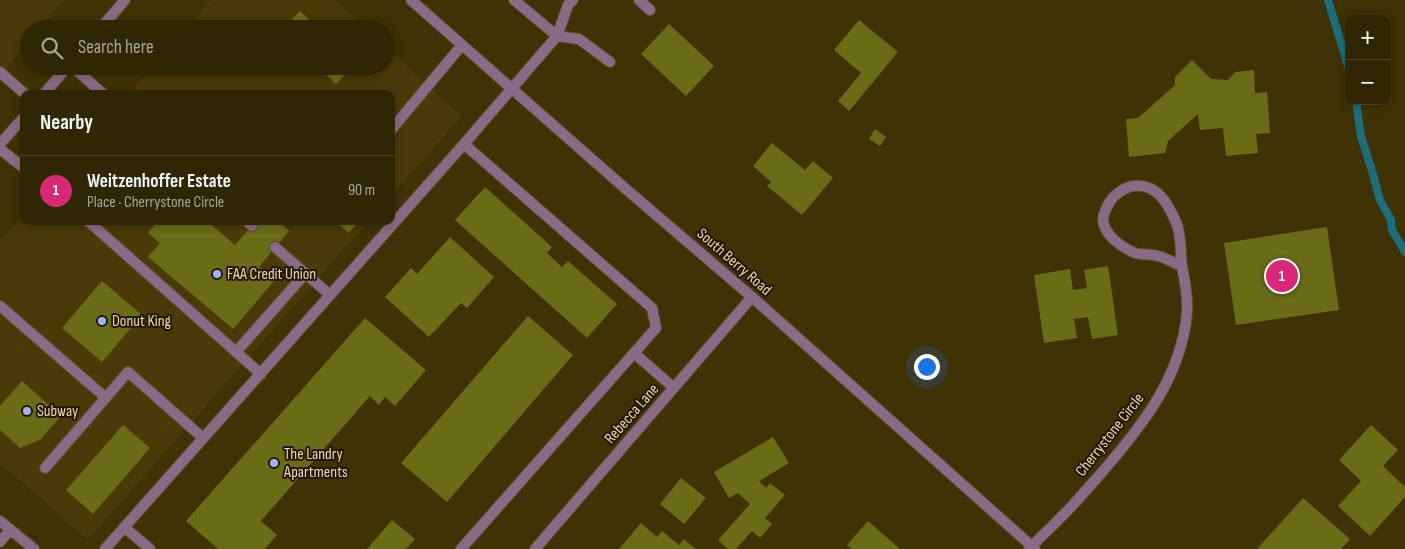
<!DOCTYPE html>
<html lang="en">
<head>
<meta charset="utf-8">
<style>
  :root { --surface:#2f2604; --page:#372e0e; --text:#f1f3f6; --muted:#a7a59a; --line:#4a4326; --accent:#db2777 }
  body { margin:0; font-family:"Sofia Sans Condensed",sans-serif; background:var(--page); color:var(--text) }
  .controls { position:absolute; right:15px; top:15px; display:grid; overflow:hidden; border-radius:10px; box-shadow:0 2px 8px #0003 }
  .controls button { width:45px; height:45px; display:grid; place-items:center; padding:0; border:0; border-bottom:1px solid var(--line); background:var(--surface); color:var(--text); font:25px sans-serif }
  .you { position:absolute; left:926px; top:366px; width:18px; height:18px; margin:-12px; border:4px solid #fff; border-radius:50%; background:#1a73e8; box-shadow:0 0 0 8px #1a73e833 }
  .badge { display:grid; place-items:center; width:32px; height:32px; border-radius:50%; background:var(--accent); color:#fff; font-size:16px; font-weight:700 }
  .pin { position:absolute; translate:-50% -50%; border:2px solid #fff; box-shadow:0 1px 5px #0006 }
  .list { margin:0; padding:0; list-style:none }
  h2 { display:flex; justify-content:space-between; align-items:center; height:65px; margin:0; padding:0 20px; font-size:21px }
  h2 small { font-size:16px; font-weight:400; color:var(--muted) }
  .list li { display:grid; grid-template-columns:32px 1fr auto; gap:15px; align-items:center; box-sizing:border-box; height:70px; padding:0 20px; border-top:1px solid var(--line) }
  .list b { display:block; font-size:19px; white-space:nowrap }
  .list p { margin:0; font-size:16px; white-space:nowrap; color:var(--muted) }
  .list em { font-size:16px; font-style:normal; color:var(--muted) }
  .icon { flex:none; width:28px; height:28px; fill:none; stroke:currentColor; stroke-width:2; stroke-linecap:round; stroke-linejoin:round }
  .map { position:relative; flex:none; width:1405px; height:549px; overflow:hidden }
  .search { position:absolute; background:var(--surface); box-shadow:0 2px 8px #0003; left:20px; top:20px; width:375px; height:55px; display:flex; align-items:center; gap:12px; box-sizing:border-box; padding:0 18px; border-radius:28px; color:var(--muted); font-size:19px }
  .panel { position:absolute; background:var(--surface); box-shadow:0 2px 8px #0003; left:20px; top:90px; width:375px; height:135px; border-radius:10px }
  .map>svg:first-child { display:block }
  .built { fill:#4a3a08 }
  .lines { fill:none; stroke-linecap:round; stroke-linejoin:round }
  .stream { stroke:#1b6e7b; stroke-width:8 }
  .building { fill:#6a6b15 }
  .service-casing { stroke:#5d5024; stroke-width:12 }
  .minor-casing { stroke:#5d5024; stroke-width:12 }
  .tertiary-casing { stroke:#5d5024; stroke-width:12 }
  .service { stroke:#8a6a86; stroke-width:10 }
  .minor { stroke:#8a6a86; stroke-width:10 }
  .tertiary { stroke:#8a6a86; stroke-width:10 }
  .poi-dot { fill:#9db4fd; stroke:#241900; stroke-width:2 }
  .labels { text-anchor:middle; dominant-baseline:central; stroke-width:4; stroke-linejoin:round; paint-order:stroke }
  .street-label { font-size:16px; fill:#e7d9b4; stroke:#241900 }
  .poi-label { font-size:16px; fill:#e7d9b4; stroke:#241900; text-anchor:start }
</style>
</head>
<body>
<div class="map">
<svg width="1405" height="549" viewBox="0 0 1405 549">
  <rect width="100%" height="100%" fill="#3f3205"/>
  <path class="built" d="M 0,0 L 64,0 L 39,29 L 29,29 L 29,41 L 0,76 Z
    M 211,0 L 335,0 L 367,29 L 186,29 Z
    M 386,47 L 462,116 L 391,196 L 391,94 L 129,94 L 153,66 L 386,66 Z
    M 24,214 L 24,221 L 369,221 L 88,540 L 0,463 L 0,241 Z"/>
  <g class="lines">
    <path class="stream" d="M 1328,0 L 1349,69
      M 1356,101 L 1361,136 L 1372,171 L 1380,200 L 1391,220 L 1392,230 L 1405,252"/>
  </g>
  <path class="building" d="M 300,11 L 318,29 L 283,29 Z
    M 859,20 L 898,52 L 849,111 L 838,101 L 861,73 L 834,50 Z
    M 669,24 L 714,66 L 686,96 L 641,54 Z
    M 1192,60 L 1211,79 L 1228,80 L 1235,72 L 1254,70 L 1255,93 L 1267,92 L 1270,133 L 1256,134 L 1258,153 L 1226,156 L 1223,128 L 1200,130 L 1198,114 L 1168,141 L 1165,153 L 1129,157 L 1126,119 L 1138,118 L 1175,85 L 1175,77 Z
    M 317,66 L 353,66 L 336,84 Z
    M 875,129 L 886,137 L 880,146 L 869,139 Z
    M 772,143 L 805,170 L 813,161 L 833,178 L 802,215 L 767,186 L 771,182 L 753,166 Z
    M 485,187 L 552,247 L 547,253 L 562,267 L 568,261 L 617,304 L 587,338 L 455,220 Z
    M 158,221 L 207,221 L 235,245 L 256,221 L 278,221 L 289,231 L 259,267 L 275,280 L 233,329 L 148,257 L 160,243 L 148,233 Z
    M 335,221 L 359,221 L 349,233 Z
    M 1327,227 L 1339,310 L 1236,325 L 1224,243 Z
    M 450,237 L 494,277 L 467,308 L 461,303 L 429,337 L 385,297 L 411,268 L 417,274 Z
    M 1108,266 L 1118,335 L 1092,339 L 1088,317 L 1074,319 L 1077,338 L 1044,343 L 1034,275 L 1070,269 L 1073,290 L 1087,288 L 1084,270 Z
    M 102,281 L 142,315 L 102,362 L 62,328 Z
    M 528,316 L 573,355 L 447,502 L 401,463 Z
    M 365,318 L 426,370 L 395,406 L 385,397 L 379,405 L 370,396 L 261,521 L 277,535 L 265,549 L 218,549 L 186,521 Z
    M 22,381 L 61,416 L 40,440 L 20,448 L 0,430 L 0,406 Z
    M 123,425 L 150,448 L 93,514 L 66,490 Z
    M 1371,425 L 1398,450 L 1383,466 L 1405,487 L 1405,497 L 1370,536 L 1338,506 L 1361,481 L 1339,460 Z
    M 773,437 L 789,463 L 759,481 L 766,488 L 770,483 L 785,495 L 765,518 L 772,524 L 760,538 L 752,531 L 736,549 L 728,549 L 718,540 L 750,504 L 738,493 L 729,498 L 714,472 Z
    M 681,478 L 706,498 L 684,524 L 660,504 Z
    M 1303,498 L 1350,539 L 1341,549 L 1257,549 Z
    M 392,520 L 415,539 L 406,549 L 367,549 Z
    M 868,521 L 900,549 L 852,549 L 847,545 Z
    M 641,523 L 657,537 L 662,531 L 679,545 L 684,539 L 696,549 L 619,549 Z"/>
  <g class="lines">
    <defs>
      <path id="service" d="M 514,0 L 557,36 L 464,144 L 652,308 L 656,328 L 634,353 L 674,388
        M 573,0 L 568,5 L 557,36 L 579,39 L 610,62
        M 639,0 L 650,10
        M 72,66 L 103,94
        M 0,72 L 25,94
        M 391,130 L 462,45
        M 0,149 L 24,168
        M 88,221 L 261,374
        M 247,221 L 252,226
        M 275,247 L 330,295
        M 0,306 L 106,398
        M 236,352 L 305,274
        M 45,468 L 128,372 L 203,438
        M 0,521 L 34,549
        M 124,527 L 150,549
        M 0,542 L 10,530
        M 105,549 L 464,144
        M 461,549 L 634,353"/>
      <path id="minor" d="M 535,549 L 752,297
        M 1029,549 C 1039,538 1051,528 1061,517 C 1074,505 1085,491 1097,478 C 1139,430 1182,378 1187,312 C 1188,296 1185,281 1182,267 C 1180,252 1182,236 1176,222 C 1168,204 1157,183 1134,186 C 1124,187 1112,196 1108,205 C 1106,209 1103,216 1103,219 C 1103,235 1123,248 1135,253 C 1142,255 1151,254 1158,256 C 1166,258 1174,263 1182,266"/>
      <path id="tertiary" d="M 411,0 L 627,190 L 752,297 L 1035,549
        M 100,29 L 125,0
        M 44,94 L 68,66
        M 0,144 L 24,117"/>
    </defs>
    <use href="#service" class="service-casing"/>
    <use href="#minor" class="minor-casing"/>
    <use href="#tertiary" class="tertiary-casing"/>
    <use href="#service" class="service"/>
    <use href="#minor" class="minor"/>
    <use href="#tertiary" class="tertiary"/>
  </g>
  <g class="poi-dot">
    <circle cx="217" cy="274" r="5"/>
    <circle cx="102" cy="321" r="5"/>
    <circle cx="27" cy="411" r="5"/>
    <circle cx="274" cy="463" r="5"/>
  </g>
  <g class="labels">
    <g class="street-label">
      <text transform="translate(734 262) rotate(41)">South Berry Road</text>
      <text transform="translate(632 414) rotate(-49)">Rebecca Lane</text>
      <text transform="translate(1110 435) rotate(-52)">Cherrystone Circle</text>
    </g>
    <g class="poi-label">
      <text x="227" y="274">FAA Credit Union</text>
      <text x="112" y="321">Donut King</text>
      <text x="37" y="411">Subway</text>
      <text x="284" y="454">The Landry<tspan x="284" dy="18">Apartments</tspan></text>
    </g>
  </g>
</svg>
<div class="controls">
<button>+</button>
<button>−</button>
</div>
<div class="you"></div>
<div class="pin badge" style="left:1282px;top:276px">1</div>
<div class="search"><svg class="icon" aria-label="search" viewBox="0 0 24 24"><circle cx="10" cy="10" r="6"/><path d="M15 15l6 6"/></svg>Search here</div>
<section class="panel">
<h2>Nearby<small></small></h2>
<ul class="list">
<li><span class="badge">1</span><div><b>Weitzenhoffer Estate</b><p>Place · Cherrystone Circle</p></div><em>90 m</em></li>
</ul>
</section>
</div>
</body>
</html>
